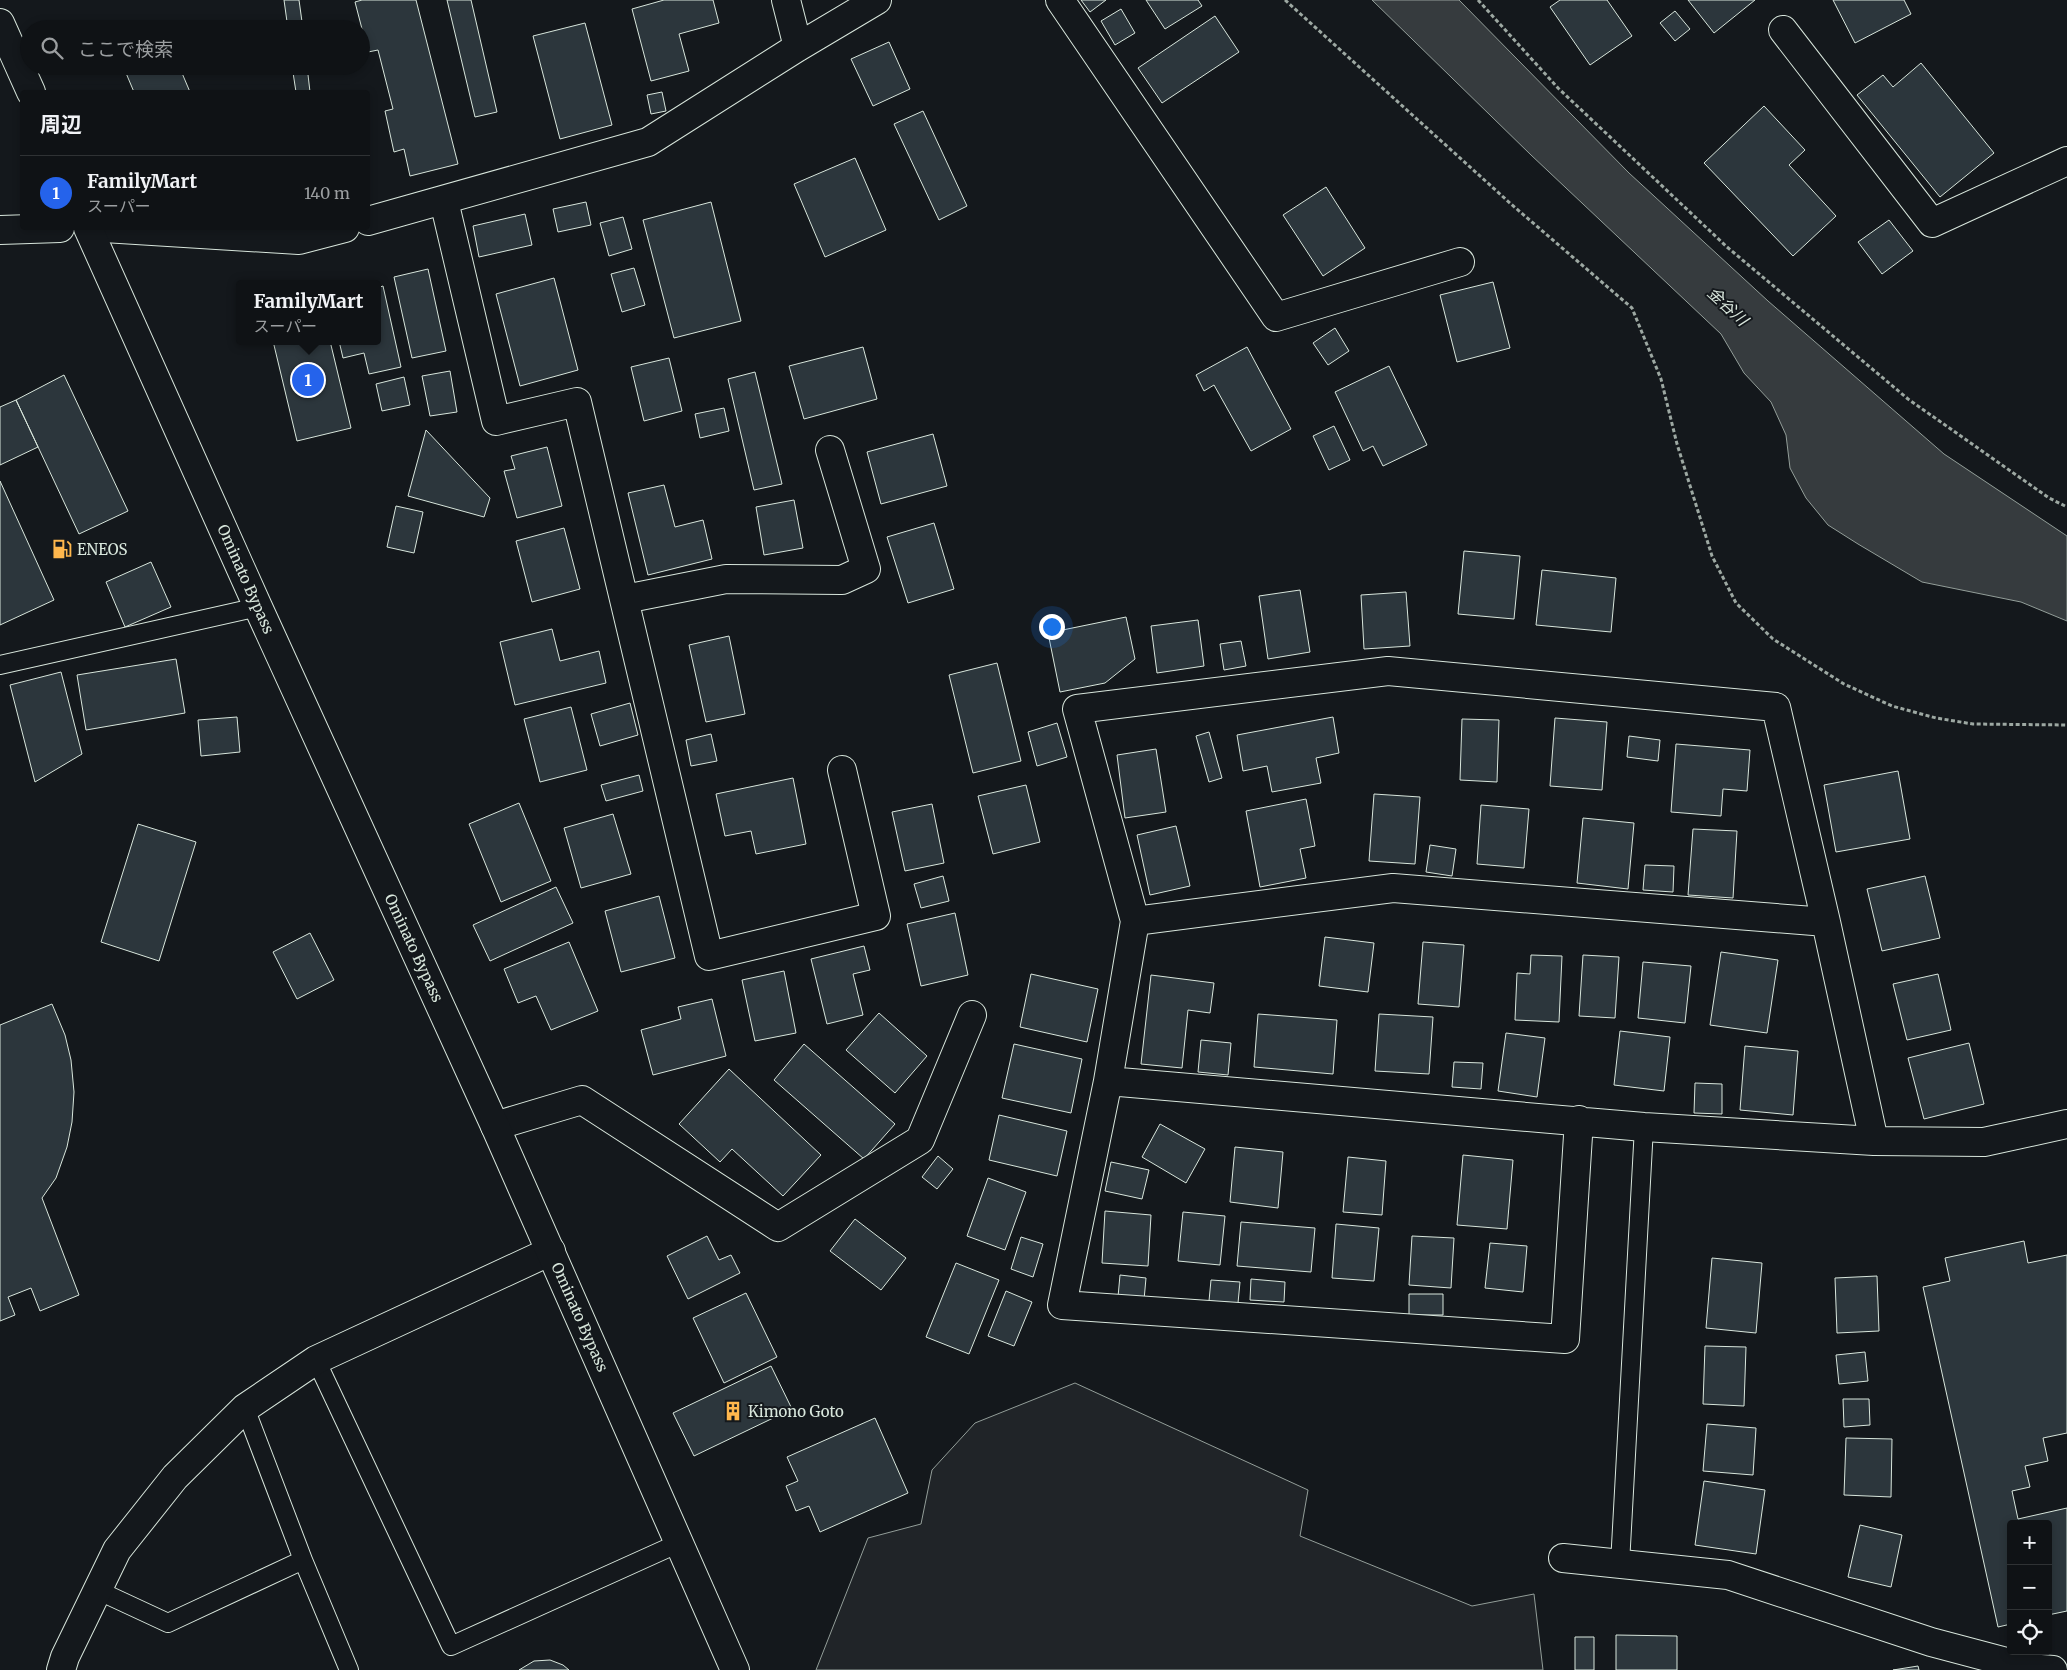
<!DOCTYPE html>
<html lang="ja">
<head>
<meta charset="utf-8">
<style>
  :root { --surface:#0f1215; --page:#1d2022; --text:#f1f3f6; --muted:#9b9ea0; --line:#2f3234; --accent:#2563eb }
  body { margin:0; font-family:Merriweather,"Noto Sans JP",serif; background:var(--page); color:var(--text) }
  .controls { position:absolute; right:15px; bottom:15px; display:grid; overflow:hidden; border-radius:5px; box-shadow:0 2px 8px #0003 }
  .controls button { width:45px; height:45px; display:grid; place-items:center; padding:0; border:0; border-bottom:1px solid var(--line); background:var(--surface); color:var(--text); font:25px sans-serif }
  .you { position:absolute; left:1051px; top:626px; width:18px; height:18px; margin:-12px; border:4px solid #fff; border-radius:50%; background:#1a73e8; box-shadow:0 0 0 8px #1a73e833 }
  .badge { display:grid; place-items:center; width:32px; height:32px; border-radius:50%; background:var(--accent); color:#fff; font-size:16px; font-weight:700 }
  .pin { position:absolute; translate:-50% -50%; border:2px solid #fff; box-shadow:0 1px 5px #0006 }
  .popup { position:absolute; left:236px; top:280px; width:145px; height:65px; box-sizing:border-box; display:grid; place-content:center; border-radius:5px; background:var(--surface); filter:drop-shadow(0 1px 4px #0005); font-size:16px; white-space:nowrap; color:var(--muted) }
  .popup b { font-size:19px; color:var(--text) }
  .popup::after { content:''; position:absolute; left:50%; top:100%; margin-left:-10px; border:10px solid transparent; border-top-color:var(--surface) }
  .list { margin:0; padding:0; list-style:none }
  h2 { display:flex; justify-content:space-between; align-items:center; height:65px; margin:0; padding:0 20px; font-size:21px }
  h2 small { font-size:16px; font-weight:400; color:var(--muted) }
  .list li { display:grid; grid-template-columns:32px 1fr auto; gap:15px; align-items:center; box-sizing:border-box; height:75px; padding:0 20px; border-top:1px solid var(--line) }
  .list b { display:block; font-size:19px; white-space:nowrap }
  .list p { margin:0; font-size:16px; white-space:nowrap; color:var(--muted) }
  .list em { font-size:16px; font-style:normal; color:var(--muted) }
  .icon { flex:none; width:28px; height:28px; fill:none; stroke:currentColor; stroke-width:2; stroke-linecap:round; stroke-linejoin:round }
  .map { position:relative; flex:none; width:2067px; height:1670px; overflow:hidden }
  .search { position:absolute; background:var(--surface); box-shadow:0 2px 8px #0003; left:20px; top:20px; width:350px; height:55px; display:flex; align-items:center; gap:12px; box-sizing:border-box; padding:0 18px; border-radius:28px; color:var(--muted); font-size:19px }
  .panel { position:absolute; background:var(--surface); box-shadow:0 2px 8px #0003; left:20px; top:90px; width:350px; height:140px; border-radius:5px }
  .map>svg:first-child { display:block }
  .green { fill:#202428; stroke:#939e99 }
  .water { fill:#363b3e; stroke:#939e99 }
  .building { fill:#2c363c; stroke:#d8e6dc }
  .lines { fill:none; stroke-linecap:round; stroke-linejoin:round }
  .service-casing { stroke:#d8e6dc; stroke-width:20 }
  .minor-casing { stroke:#d8e6dc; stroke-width:30 }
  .tertiary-casing { stroke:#d8e6dc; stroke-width:30 }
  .trunk-casing { stroke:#d8e6dc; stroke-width:30 }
  .path { stroke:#9da8a2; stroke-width:3; stroke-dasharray:4 2.5; stroke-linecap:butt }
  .service { stroke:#14181c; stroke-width:18 }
  .minor { stroke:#14181c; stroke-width:28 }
  .tertiary { stroke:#14181c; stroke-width:28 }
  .trunk { stroke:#14181c; stroke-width:28 }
  .labels { text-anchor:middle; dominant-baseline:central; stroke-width:4; stroke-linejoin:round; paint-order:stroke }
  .poi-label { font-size:15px; fill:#d8e6dc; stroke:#14181c; text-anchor:start }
  .street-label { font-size:15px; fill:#d8e6dc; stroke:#14181c }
  .water-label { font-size:16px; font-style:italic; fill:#d8e6dc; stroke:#14181c }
</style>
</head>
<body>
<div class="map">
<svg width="2067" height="1670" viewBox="0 0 2067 1670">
  <rect width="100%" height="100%" fill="#14181c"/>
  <path class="green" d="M 1075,1383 L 1308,1490 L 1300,1536 L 1472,1606 L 1534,1594 L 1543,1670 L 816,1670 L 868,1538 L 921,1524 L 932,1470 L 975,1423 Z"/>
  <path class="water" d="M 1372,0 L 1459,0 L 1629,173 L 1768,301 L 1944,454 L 2067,536 L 2067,621 L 2021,602 L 1922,582 L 1858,544 L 1828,525 L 1806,498 L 1790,468 L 1786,435 L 1771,402 L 1744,373 L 1721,334 L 1531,155 Z"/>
  <path class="building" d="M 284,0 L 299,0 L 303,29 L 288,29 Z
    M 362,0 L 416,0 L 458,164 L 410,176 L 404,149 L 394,152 L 385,111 L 393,109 L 378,50 L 368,52 L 355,2 Z
    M 447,0 L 471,0 L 497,112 L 475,117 Z
    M 664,0 L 713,0 L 719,23 L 679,34 L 689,71 L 651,81 L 632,9 Z
    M 1081,0 L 1106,0 L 1090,12 Z
    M 1146,0 L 1198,0 L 1202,6 L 1165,29 Z
    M 1560,0 L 1607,0 L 1632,36 L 1590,65 L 1550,7 Z
    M 1688,0 L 1755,0 L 1714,33 Z
    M 1833,0 L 1904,0 L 1911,14 L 1855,43 Z
    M 1121,9 L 1135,33 L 1115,45 L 1101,21 Z
    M 1675,11 L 1690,29 L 1675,41 L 1660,23 Z
    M 1215,16 L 1239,52 L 1162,103 L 1138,68 Z
    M 585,23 L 612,125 L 560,139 L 533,36 Z
    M 889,42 L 910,89 L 873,106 L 851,59 Z
    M 1921,63 L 1994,153 L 1940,197 L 1857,95 L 1883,75 L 1893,87 Z
    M 123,66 L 179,66 L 190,92 L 134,92 Z
    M 292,66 L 307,66 L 310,92 L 296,92 Z
    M 662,92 L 666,111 L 651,114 L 647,95 Z
    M 1764,106 L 1805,150 L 1789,165 L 1836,216 L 1793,256 L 1704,163 Z
    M 923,111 L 967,206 L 939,220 L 894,124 Z
    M 855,158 L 886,230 L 825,257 L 794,184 Z
    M 1326,187 L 1365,248 L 1323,276 L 1283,215 Z
    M 586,202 L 591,225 L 558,232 L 553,209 Z
    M 711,202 L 741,321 L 674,338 L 643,220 Z
    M 525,214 L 532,245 L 479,257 L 473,226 Z
    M 623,217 L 632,249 L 609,256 L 600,223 Z
    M 1889,220 L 1913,251 L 1882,274 L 1858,242 Z
    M 634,268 L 645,305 L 622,312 L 611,274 Z
    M 428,269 L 446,351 L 412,358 L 394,277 Z
    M 554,278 L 578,370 L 520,386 L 496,294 Z
    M 1493,282 L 1510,348 L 1457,362 L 1440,295 Z
    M 383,286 L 401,367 L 369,374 L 364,353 L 343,358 L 339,341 L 377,341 L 377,288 Z
    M 1335,328 L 1349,351 L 1328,365 L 1313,343 Z
    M 273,341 L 330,341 L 351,428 L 297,441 Z
    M 863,347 L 877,399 L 804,419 L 789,366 Z
    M 1247,347 L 1291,429 L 1251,451 L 1214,385 L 1204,391 L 1196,375 Z
    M 669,358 L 682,411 L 644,421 L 631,367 Z
    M 1389,366 L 1427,445 L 1383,466 L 1373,446 L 1363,451 L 1335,392 Z
    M 450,371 L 457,412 L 430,416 L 422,376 Z
    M 755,372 L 782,484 L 754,490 L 728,379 Z
    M 64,375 L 128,511 L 79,534 L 16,400 Z
    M 404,377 L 410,405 L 382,411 L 376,384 Z
    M 16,400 L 38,447 L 0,465 L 0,407 Z
    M 724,408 L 729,431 L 700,438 L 695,414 Z
    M 1334,426 L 1350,460 L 1329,470 L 1313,436 Z
    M 426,430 L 490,498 L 484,517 L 408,496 Z
    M 933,434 L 947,486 L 881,504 L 867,452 Z
    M 547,447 L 562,506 L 517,518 L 504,471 L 515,469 L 511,456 Z
    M 0,481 L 54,600 L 0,625 Z
    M 664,485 L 675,527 L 703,520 L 712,559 L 648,575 L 628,493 Z
    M 794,500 L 803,548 L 764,555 L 756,507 Z
    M 396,506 L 423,512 L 414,553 L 387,547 Z
    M 934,523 L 954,589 L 908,603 L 887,537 Z
    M 564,528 L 580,589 L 532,602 L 516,541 Z
    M 1464,551 L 1520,556 L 1514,619 L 1458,614 Z
    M 151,562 L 171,607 L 125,627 L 106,582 Z
    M 1542,570 L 1616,578 L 1611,632 L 1536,625 Z
    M 1300,590 L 1310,652 L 1268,659 L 1259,596 Z
    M 1406,592 L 1410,646 L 1364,649 L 1361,595 Z
    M 1126,617 L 1135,659 L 1105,683 L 1060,692 L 1048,633 Z
    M 1198,620 L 1204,666 L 1157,673 L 1151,626 Z
    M 552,629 L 560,661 L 599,651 L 606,683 L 515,705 L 500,642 Z
    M 729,636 L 745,714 L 706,722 L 689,645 Z
    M 1241,641 L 1246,666 L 1224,670 L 1220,644 Z
    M 176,659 L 185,713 L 86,730 L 77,675 Z
    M 997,663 L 1021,761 L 973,773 L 949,675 Z
    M 61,672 L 82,754 L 35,782 L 10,685 Z
    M 630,703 L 638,735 L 600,746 L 591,714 Z
    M 571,707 L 587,770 L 540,782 L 524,719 Z
    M 237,717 L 240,752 L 201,756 L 198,720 Z
    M 1333,717 L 1339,753 L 1316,758 L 1321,783 L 1272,792 L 1267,766 L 1243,771 L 1237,735 Z
    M 1555,718 L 1607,722 L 1602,790 L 1550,786 Z
    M 1462,719 L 1499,720 L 1497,782 L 1460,780 Z
    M 1057,723 L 1067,757 L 1037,766 L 1028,732 Z
    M 1209,732 L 1222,778 L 1209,782 L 1196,736 Z
    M 711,734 L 717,761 L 691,766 L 686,740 Z
    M 1629,736 L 1660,740 L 1658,761 L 1627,757 Z
    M 1676,744 L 1750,750 L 1747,791 L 1723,789 L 1721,816 L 1671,812 Z
    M 1156,749 L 1166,812 L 1125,818 L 1117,755 Z
    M 1898,771 L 1910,839 L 1836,852 L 1824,785 Z
    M 639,775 L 643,791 L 606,801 L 601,785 Z
    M 793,778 L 806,844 L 756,854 L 751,831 L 725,836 L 716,794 Z
    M 1026,785 L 1040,842 L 993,854 L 978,796 Z
    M 1374,794 L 1420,797 L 1415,864 L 1369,861 Z
    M 1306,799 L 1315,846 L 1300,849 L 1306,878 L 1260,887 L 1246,811 Z
    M 519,803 L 551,881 L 501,902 L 469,824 Z
    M 932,804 L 944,863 L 905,871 L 892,812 Z
    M 1481,805 L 1529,809 L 1524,868 L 1477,864 Z
    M 613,814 L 631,874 L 581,888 L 564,828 Z
    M 1583,818 L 1634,823 L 1628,889 L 1577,883 Z
    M 138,824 L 196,842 L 159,961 L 101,942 Z
    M 1176,826 L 1190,886 L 1150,895 L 1137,835 Z
    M 1693,829 L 1737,831 L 1733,898 L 1688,895 Z
    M 1430,845 L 1456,849 L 1452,876 L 1426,872 Z
    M 1645,865 L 1674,866 L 1673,892 L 1643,890 Z
    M 943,876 L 949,901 L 921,908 L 914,884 Z
    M 1925,876 L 1940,938 L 1882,951 L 1867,889 Z
    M 556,887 L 573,923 L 490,961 L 473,925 Z
    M 659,896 L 675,958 L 621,972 L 605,911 Z
    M 955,913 L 968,975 L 921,986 L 907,924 Z
    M 310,933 L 334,980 L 297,999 L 273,952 Z
    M 1325,937 L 1374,943 L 1368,992 L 1319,986 Z
    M 569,942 L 598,1011 L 551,1030 L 536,996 L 518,1003 L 504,969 Z
    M 1423,942 L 1464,945 L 1459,1007 L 1418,1004 Z
    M 864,946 L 870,970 L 853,974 L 863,1015 L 827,1024 L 811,959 Z
    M 1721,952 L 1778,960 L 1767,1033 L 1710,1025 Z
    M 1531,955 L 1562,956 L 1559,1022 L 1515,1020 L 1517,973 L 1530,974 Z
    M 1583,955 L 1619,957 L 1615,1018 L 1579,1016 Z
    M 1643,962 L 1691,966 L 1685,1023 L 1638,1018 Z
    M 784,971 L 796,1033 L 755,1041 L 742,980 Z
    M 1031,974 L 1098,989 L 1087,1042 L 1020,1027 Z
    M 1938,974 L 1951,1030 L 1907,1040 L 1893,984 Z
    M 1151,975 L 1214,983 L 1210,1013 L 1188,1010 L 1182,1068 L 1141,1064 Z
    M 712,999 L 726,1056 L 653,1075 L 641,1030 L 681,1019 L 678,1007 Z
    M 52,1004 L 65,1035 L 71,1060 L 74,1092 L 72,1122 L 67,1147 L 56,1178 L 42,1198 L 79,1295 L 40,1311 L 31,1288 L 8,1297 L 15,1315 L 0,1321 L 0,1025 Z
    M 879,1013 L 927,1056 L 895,1093 L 846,1050 Z
    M 1258,1014 L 1337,1020 L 1333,1074 L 1254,1067 Z
    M 1379,1014 L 1433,1017 L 1429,1074 L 1375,1071 Z
    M 1620,1031 L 1670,1037 L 1664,1091 L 1614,1085 Z
    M 1506,1033 L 1545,1038 L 1537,1097 L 1498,1091 Z
    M 1201,1040 L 1231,1043 L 1228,1075 L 1198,1072 Z
    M 1969,1043 L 1984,1104 L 1924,1119 L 1908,1058 Z
    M 804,1044 L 895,1124 L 864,1159 L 774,1080 Z
    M 1014,1044 L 1082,1059 L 1071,1113 L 1002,1098 Z
    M 1745,1046 L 1798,1051 L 1793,1115 L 1740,1110 Z
    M 1454,1062 L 1483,1063 L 1481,1089 L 1452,1087 Z
    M 729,1069 L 821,1155 L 783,1196 L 732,1149 L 720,1162 L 679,1124 Z
    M 1695,1083 L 1722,1084 L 1722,1114 L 1694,1113 Z
    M 999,1115 L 1067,1131 L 1057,1176 L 989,1160 Z
    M 1160,1124 L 1205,1149 L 1186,1183 L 1142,1157 Z
    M 1235,1147 L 1283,1152 L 1278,1208 L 1230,1202 Z
    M 1463,1155 L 1513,1160 L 1507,1229 L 1457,1225 Z
    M 938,1156 L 953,1169 L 937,1189 L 922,1177 Z
    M 1348,1157 L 1386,1161 L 1382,1215 L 1343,1212 Z
    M 1111,1162 L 1149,1170 L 1142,1199 L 1105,1191 Z
    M 988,1178 L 1026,1192 L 1005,1250 L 967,1236 Z
    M 1105,1211 L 1151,1215 L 1148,1266 L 1102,1263 Z
    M 1183,1212 L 1225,1216 L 1220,1265 L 1178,1261 Z
    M 855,1219 L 906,1258 L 881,1290 L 830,1251 Z
    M 1241,1222 L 1315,1228 L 1311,1272 L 1237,1266 Z
    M 1336,1224 L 1379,1228 L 1374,1281 L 1332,1278 Z
    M 707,1236 L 719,1260 L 731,1255 L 740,1273 L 688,1299 L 667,1256 Z
    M 1412,1236 L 1454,1238 L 1451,1288 L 1409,1285 Z
    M 1021,1237 L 1043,1244 L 1033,1277 L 1011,1269 Z
    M 2024,1241 L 2028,1263 L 2067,1255 L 2067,1433 L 2043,1438 L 2048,1461 L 2025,1466 L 2030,1487 L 2012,1491 L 2018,1519 L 2067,1508 L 2067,1611 L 2048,1615 L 2048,1524 L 2011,1524 L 2011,1624 L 1998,1627 L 1923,1287 L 1950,1281 L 1945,1258 Z
    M 1490,1243 L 1527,1246 L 1523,1292 L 1485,1288 Z
    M 1712,1258 L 1762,1263 L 1756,1333 L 1706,1328 Z
    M 956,1263 L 999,1280 L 969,1354 L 926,1337 Z
    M 1120,1275 L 1146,1278 L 1144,1300 L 1118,1297 Z
    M 1877,1276 L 1879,1331 L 1837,1333 L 1835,1278 Z
    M 1251,1279 L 1285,1282 L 1284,1302 L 1250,1300 Z
    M 1211,1280 L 1240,1282 L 1238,1303 L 1209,1301 Z
    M 1006,1291 L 1032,1302 L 1014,1346 L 988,1336 Z
    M 746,1293 L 777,1357 L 724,1383 L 693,1318 Z
    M 1409,1294 L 1443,1294 L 1443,1315 L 1409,1315 Z
    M 1705,1346 L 1746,1347 L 1744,1406 L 1703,1404 Z
    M 1865,1352 L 1868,1381 L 1839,1384 L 1836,1355 Z
    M 771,1366 L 792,1409 L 694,1456 L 673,1413 Z
    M 1843,1399 L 1869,1399 L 1870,1425 L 1844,1427 Z
    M 875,1418 L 908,1493 L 820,1532 L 809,1506 L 796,1511 L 786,1486 L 798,1481 L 787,1457 Z
    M 1707,1424 L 1756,1428 L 1753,1475 L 1703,1471 Z
    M 1846,1438 L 1892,1439 L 1891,1497 L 1844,1495 Z
    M 1704,1481 L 1765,1490 L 1756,1554 L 1695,1545 Z
    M 1860,1525 L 1902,1535 L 1891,1587 L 1848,1577 Z
    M 1616,1635 L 1677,1636 L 1677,1670 L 1616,1670 Z
    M 1575,1637 L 1594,1637 L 1594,1670 L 1575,1670 Z
    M 550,1660 L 563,1665 L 569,1670 L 519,1670 L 534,1661 Z
    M 1918,1666 L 1919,1670 L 1893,1670 Z"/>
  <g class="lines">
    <defs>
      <path id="service" d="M 0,665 L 258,607
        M 316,1360 L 451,1646 L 679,1543
        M 303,1560 L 349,1670
        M 1620,1564 L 1644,1127
        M 97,1590 L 168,1623 L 303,1560 L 245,1408"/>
      <path id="minor" d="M 786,0 L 798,47
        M 1060,0 L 1276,317 L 1460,262
        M 1783,30 L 1932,223 L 2067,161
        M 444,201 L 496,421 L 577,402 L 709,956 L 876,916 L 842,770
        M 368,221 L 648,142 L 798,47 L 877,0
        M 104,228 L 299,240 L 345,228
        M 0,230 L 60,228
        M 625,599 L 726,579 L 842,580 L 866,569 L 830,450
        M 1135,921 L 1393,888 L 1826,922
        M 1108,1081 L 1644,1127 L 1874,1141 L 1984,1142 L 2067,1124
        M 1579,1120 L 1565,1339 L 1062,1305 L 1108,1081 L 1135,921 L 1077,709 L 1388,671 L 1776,707 L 1826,922 L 1874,1141
        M 495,1126 L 582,1100 L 778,1227 L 920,1140 L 972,1015
        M 1563,1558 L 1728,1575 L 1931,1642 L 2029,1668 L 2053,1670"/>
      <path id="tertiary" d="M 61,1670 L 65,1657 L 117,1550 L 175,1477 L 245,1408 L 316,1360 L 551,1251"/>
      <path id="trunk" d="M 0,23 L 31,92
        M 88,228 L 258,607 L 495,1126 L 735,1670"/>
    </defs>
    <use href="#service" class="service-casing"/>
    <use href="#minor" class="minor-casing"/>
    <use href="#tertiary" class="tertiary-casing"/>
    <use href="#trunk" class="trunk-casing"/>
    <path class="path" d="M 1285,0 L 1511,204 L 1632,308 L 1661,379 L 1677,444 L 1712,556 L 1736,603 L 1773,639 L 1844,684 L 1892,706 L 1936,718 L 1973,724 L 2067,725
      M 1478,0 L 1558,88 L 1727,247 L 1908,399 L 2049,498 L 2067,507"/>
    <use href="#service" class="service"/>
    <use href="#minor" class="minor"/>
    <use href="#tertiary" class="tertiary"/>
    <use href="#trunk" class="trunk"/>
  </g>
  <defs>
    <symbol id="fuel-bare" viewBox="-9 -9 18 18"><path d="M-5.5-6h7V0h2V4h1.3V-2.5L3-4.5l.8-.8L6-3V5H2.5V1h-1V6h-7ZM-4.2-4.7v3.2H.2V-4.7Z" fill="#ffb74d" stroke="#14181c" stroke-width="2.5" paint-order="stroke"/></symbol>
    <symbol id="building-bare" viewBox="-9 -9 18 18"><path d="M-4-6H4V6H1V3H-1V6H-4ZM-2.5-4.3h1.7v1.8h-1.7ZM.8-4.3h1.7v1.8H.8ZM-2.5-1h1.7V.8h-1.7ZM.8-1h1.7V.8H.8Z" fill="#ffb74d" stroke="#14181c" stroke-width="2.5" paint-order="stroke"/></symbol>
  </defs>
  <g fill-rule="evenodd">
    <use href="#fuel-bare" x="48" y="535" width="28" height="28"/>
    <use href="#building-bare" x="719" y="1397" width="28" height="28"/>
  </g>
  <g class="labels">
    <g class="poi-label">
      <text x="77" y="549">ENEOS</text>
      <text x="748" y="1411">Kimono Goto</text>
    </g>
    <g class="street-label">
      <text transform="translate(246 579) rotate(66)">Ominato Bypass</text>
      <text transform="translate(414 948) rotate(65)">Ominato Bypass</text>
      <text transform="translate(580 1317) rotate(66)">Ominato Bypass</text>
    </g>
    <g class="water-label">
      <text transform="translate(1728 306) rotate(43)">金谷川</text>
    </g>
  </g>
</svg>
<div class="controls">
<button>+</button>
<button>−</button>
<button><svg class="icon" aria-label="locate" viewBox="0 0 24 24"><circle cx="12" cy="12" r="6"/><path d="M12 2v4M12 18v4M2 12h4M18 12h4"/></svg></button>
</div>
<div class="you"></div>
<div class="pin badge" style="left:308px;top:380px">1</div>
<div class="popup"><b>FamilyMart</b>スーパー</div>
<div class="search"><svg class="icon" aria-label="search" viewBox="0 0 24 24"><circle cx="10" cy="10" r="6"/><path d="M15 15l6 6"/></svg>ここで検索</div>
<section class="panel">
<h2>周辺<small></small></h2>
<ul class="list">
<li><span class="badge">1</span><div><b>FamilyMart</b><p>スーパー</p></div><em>140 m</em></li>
</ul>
</section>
</div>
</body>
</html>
